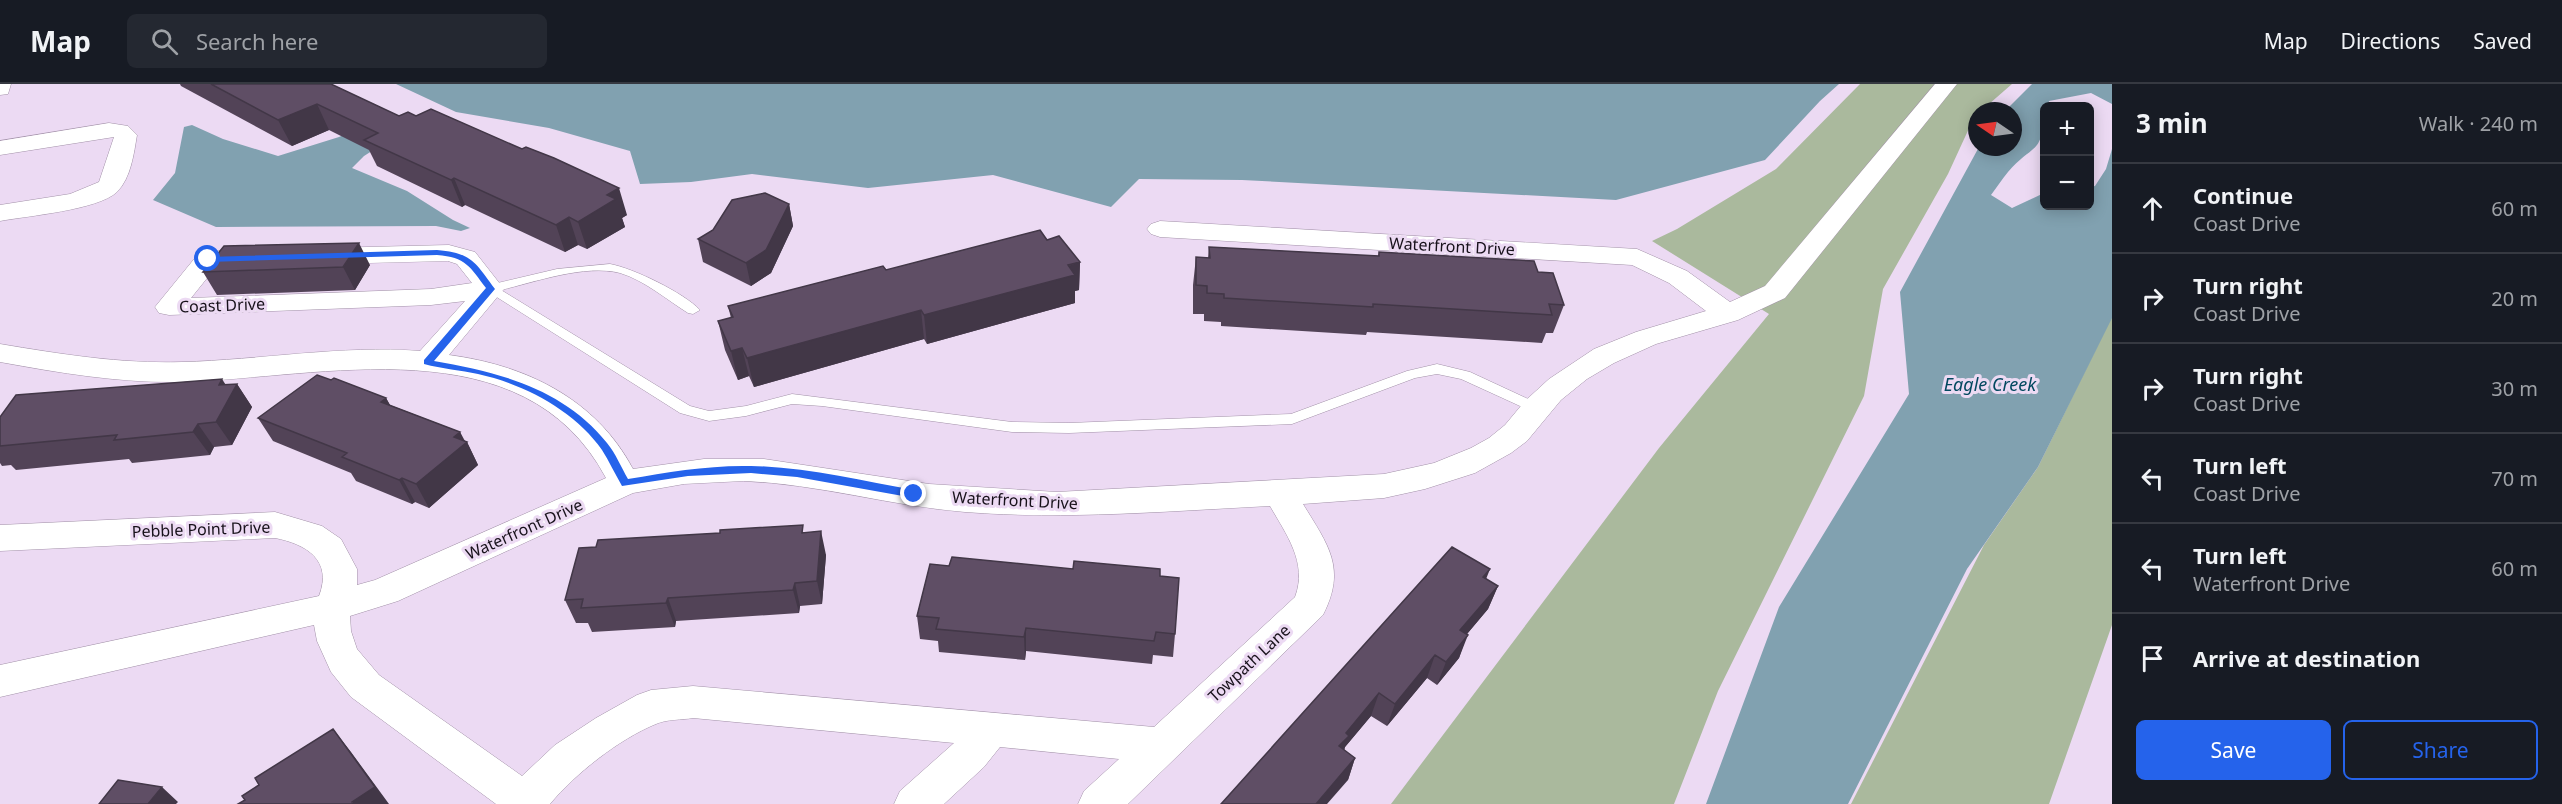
<!DOCTYPE html>
<html lang="en">
<head>
<meta charset="utf-8">
<style>
  :root { --surface:#171b24; --page:#242831; --text:#f1f3f6; --muted:#9ea1a6; --line:#363941; --accent:#2563eb }
  body { margin:0; font-family:"Noto Sans",sans-serif; background:var(--page); color:var(--text) }
  .controls { position:absolute; right:18px; top:18px; display:grid; overflow:hidden; border-radius:9px; box-shadow:0 3px 15px #0003 }
  .controls button { width:54px; height:54px; display:grid; place-items:center; padding:0; border:0; border-bottom:2px solid var(--line); background:var(--surface); color:var(--text); font:30px sans-serif }
  .compass { position:absolute; left:1968px; top:18px; width:54px; height:54px; border-radius:50%; background:var(--surface); box-shadow:0 3px 15px #0003; rotate:283deg }
  .stop { position:absolute; width:18px; height:18px; margin:-14px; border:4px solid #2563eb; border-radius:50%; background:#fff }
  .stop.end { background:#2563eb; border-color:#fff; box-shadow:0 2px 6px #0008 }
  .list { margin:0; padding:0; list-style:none }
  h2 { display:flex; justify-content:space-between; align-items:center; height:78px; margin:0; padding:0 24px; font-size:26px }
  h2 small { font-size:20px; font-weight:400; color:var(--muted) }
  .list li { display:grid; grid-template-columns:39px 1fr auto; gap:18px; align-items:center; box-sizing:border-box; height:90px; padding:0 24px; border-top:2px solid var(--line) }
  .list b { display:block; font-size:22px; white-space:nowrap }
  .list p { margin:0; font-size:20px; white-space:nowrap; color:var(--muted) }
  .list em { font-size:20px; font-style:normal; color:var(--muted) }
  .actions { display:flex; gap:12px; padding:18px 24px }
  .actions a { flex:1; padding:14px 0; border:2px solid var(--accent); border-radius:9px; text-align:center; font-size:21px; color:var(--accent) }
  .actions .main { background:var(--accent); color:#fff }
  .icon { flex:none; width:33px; height:33px; fill:none; stroke:currentColor; stroke-width:2; stroke-linecap:round; stroke-linejoin:round }
  .map { position:relative; flex:none; width:2112px; height:720px; overflow:hidden }
  header { display:flex; align-items:center; gap:36px; box-sizing:border-box; height:84px; padding:0 30px; background:var(--surface); border-bottom:2px solid var(--line) }
  header strong { font-size:28px }
  nav { display:flex; gap:33px; margin-inline-start:auto; font-size:21px }
  .search { width:420px; height:54px; background:var(--page); display:flex; align-items:center; gap:15px; box-sizing:border-box; padding:0 21px; border-radius:9px; color:var(--muted); font-size:22px }
  main { display:flex }
  aside { flex:1; background:var(--surface) }
  .map>svg:first-child { display:block }
  .forest { fill:#aab99d }
  .water { fill:#81a1b0 }
  .lines { fill:none; stroke-linecap:round; stroke-linejoin:round }
  .service-casing { stroke:#a291a8; stroke-width:1 }
  .minor-casing { stroke:#a291a8; stroke-width:1 }
  .service { fill:#fff; fill-rule:evenodd }
  .minor { fill:#fff; fill-rule:evenodd }
  .wall { fill:#524357 }
  .shaded-wall { fill:#423747 }
  .building { fill:#5f4e65; stroke:#423747; stroke-width:1.5 }
  .route { fill:#2563eb }
  .labels { text-anchor:middle; dominant-baseline:central; stroke-width:6; stroke-linejoin:round; paint-order:stroke }
  .street-label { font-size:16px; fill:#17111a; stroke:#ecdaf3 }
  .water-label { font-size:18px; font-style:italic; fill:#02485f; stroke:#ecdaf3 }
</style>
</head>
<body>
<header>
<strong>Map</strong>
<div class="search"><svg class="icon" aria-label="search" viewBox="0 0 24 24"><circle cx="10" cy="10" r="6"/><path d="M15 15l6 6"/></svg>Search here</div>
<nav><a>Map</a><a>Directions</a><a>Saved</a></nav>
</header>
<main>
<div class="map">
<svg width="2112" height="720" viewBox="0 0 2112 720">
  <rect width="100%" height="100%" fill="#ecdaf3"/>
  <path class="forest" d="M 1860,0 L 2012,0 L 1981,27 L 1977,27 L 1948,90 L 1883,205 L 1864,312 L 1718,607 L 1674,720 L 1391,720 L 1659,364 L 1769,230 L 1652,157 L 1677,145 L 1776,85 Z
    M 2112,232 L 2112,541 L 2049,720 L 1851,720 L 1984,461 L 2038,383 Z"/>
  <path class="water" d="M 396,0 L 1839,0 L 1820,17 L 1765,76 L 1616,116 L 1242,96 L 1139,95 L 1111,123 L 993,91 L 868,104 L 752,90 L 691,98 L 640,100 L 630,67 L 549,44 L 456,28 Z
    M 2032,0 L 2112,0 L 2112,20 L 2091,9 L 2049,17 L 2048,22 L 2044,22 C 2044,72 2034,58 2008,88 C 2002,95 1997,103 1991,111 L 2012,124 L 2044,109 L 2044,122 L 2090,122 L 2090,103 L 2095,102 L 2106,85 L 2112,65 L 2112,234 L 2038,383 L 1967,485 L 1848,720 L 1706,720 L 1779,523 L 1909,310 L 1900,208 L 1979,63 L 2013,63 L 2013,27 L 2005,27 Z
    M 381,34 L 405,46 L 364,72 L 352,84 L 407,107 L 453,136 L 470,144 L 461,147 L 436,142 L 216,143 L 153,116 L 175,89 L 184,43 L 192,41 L 223,55 L 278,72 L 339,53 Z"/>
  <g class="lines">
    <defs>
      <path id="service" d="M 610,180 C 633,184 684,209 700,226 L 693,230 L 688,229 C 667,216 644,196 620,189 C 585,180 535,198 501,206 L 690,322 L 709,327 L 746,322 L 792,310 L 1012,338 L 1069,339 L 1291,330 L 1407,287 L 1437,280 L 1470,288 L 1541,321 L 1543,324 L 1541,327 L 1531,327 L 1461,295 L 1437,290 L 1415,294 L 1292,340 L 1069,349 L 1012,348 L 822,322 L 792,320 L 746,332 L 709,337 L 680,329 L 484,205 L 485,202 L 557,185 Z"/>
      <path id="minor" d="M 0,0 L 11,0 L 8,10 L 0,11 Z
        M 1935,0 L 1957,0 L 1785,214 L 1738,236 L 1656,260 L 1614,279 L 1587,295 L 1561,316 L 1527,357 L 1511,369 L 1475,389 L 1425,405 L 1384,414 L 1303,420 C 1328,461 1347,484 1323,531 L 1128,720 L 1078,720 L 1084,707 L 1119,675 L 1000,663 L 984,683 L 944,720 L 894,720 L 900,707 L 954,659 L 693,634 C 682,636 667,635 656,640 C 619,655 575,690 550,720 L 496,720 L 351,613 L 331,588 L 317,557 L 314,541 L 0,613 L 0,581 L 319,512 C 333,476 306,460 275,454 L 0,467 L 0,441 L 275,428 L 322,442 L 341,455 L 357,485 L 357,501 L 375,496 L 606,394 C 523,239 322,294 181,298 C 120,299 60,289 0,278 L 0,260 C 60,270 121,280 182,278 C 261,276 341,261 420,267 L 465,217 L 431,221 L 169,231 L 159,229 L 155,223 L 199,169 L 208,167 L 449,161 L 475,168 L 504,205 L 449,271 C 526,281 596,315 633,385 L 704,375 L 764,375 L 929,400 L 1057,408 L 1384,390 L 1434,379 L 1471,364 L 1489,354 L 1505,341 L 1525,317 L 1549,295 L 1594,265 L 1636,248 L 1706,227 L 1669,199 L 1632,181 L 1160,153 L 1151,150 L 1147,145 L 1151,140 L 1160,137 L 1637,165 L 1687,187 L 1730,218 L 1765,202 ZM 448,177 L 457,180 L 472,199 L 431,205 L 191,214 L 216,183 ZM 744,397 C 819,400 891,422 965,428 C 1067,436 1169,427 1270,422 C 1286,450 1308,479 1295,513 L 1154,643 L 693,602 L 651,606 L 637,611 L 596,634 L 555,661 L 522,692 L 379,591 L 357,565 L 351,547 L 350,532 L 398,517 L 633,409 L 684,400 Z
        M 109,39 L 128,42 L 137,51 C 134,69 131,94 117,108 C 98,126 27,132 0,137 L 0,121 L 70,110 L 99,98 L 114,53 L 0,71 L 0,57 Z"/>
    </defs>
    <use href="#service" class="service-casing"/>
    <use href="#minor" class="minor-casing"/>
    <use href="#service" class="service"/>
    <use href="#minor" class="minor"/>
  </g>
  <path class="wall" d="M 180,0 L 331,0 L 399,32 L 627,131 L 622,134 L 625,143 L 587,165 L 578,161 L 565,168 L 465,121 L 462,123 L 377,82 L 369,66 L 329,46 L 292,62 L 181,2 Z
    M 789,120 L 793,142 L 771,189 L 751,202 L 703,178 L 698,155 Z
    M 1047,156 L 1080,178 L 1079,206 L 1075,207 L 1075,219 L 927,260 L 924,255 L 754,303 L 749,292 L 738,296 L 725,266 L 718,237 L 731,234 L 728,222 L 886,186 Z
    M 1209,163 L 1378,172 L 1379,168 L 1538,188 L 1564,221 L 1553,249 L 1546,249 L 1542,259 L 1367,248 L 1366,251 L 1221,242 L 1221,238 L 1204,237 L 1204,230 L 1193,230 L 1193,201 L 1196,173 L 1208,174 Z
    M 370,181 L 355,206 L 217,211 L 203,188 Z
    M 331,296 L 386,314 L 390,321 L 460,348 L 465,357 L 467,358 L 478,381 L 429,424 L 415,418 L 412,420 L 356,397 L 351,389 L 273,357 L 258,334 Z
    M 237,300 L 252,323 L 232,361 L 214,363 L 210,371 L 132,379 L 129,375 L 16,386 L 11,381 L 2,382 L 0,379 L 0,333 Z
    M 804,448 L 826,471 L 822,520 L 800,522 L 799,529 L 676,537 L 675,543 L 592,548 L 588,539 L 576,539 L 565,516 Z
    M 949,482 L 1160,492 L 1175,550 L 1173,573 L 1153,571 L 1152,580 L 1026,567 L 1025,576 L 939,568 L 938,557 L 920,555 L 917,532 Z
    M 1486,495 L 1498,502 L 1488,525 L 1467,550 L 1459,574 L 1437,601 L 1427,594 L 1387,642 L 1371,632 L 1345,663 L 1344,666 L 1355,674 L 1348,696 L 1221,720 Z"/>
  <path class="shaded-wall" d="M 317,20 L 329,46 L 292,62 L 278,36 Z
    M 454,94 L 465,121 L 462,123 L 451,96 Z
    M 619,104 L 627,131 L 622,134 L 625,143 L 587,165 L 578,138 L 607,111 Z
    M 789,120 L 793,142 L 771,189 L 751,202 L 746,179 Z
    M 569,133 L 578,161 L 565,168 L 556,141 Z
    M 359,159 L 370,181 L 355,206 L 343,183 Z
    M 1080,178 L 1079,206 L 1075,207 L 1075,219 L 927,260 L 924,231 Z
    M 921,226 L 924,255 L 754,303 L 747,274 Z
    M 742,264 L 749,292 L 738,296 L 731,267 Z
    M 222,295 L 231,309 L 237,300 L 252,323 L 232,361 L 216,338 L 219,301 Z
    M 386,314 L 399,337 L 381,318 Z
    M 198,340 L 214,363 L 210,371 L 193,348 Z
    M 460,348 L 465,359 L 467,358 L 478,381 L 429,424 L 416,400 L 454,353 Z
    M 402,394 L 415,418 L 412,420 L 399,396 Z
    M 821,447 L 826,471 L 822,520 L 817,497 Z
    M 1490,485 L 1481,508 L 1483,493 Z
    M 795,499 L 800,522 L 799,529 L 793,506 Z
    M 1498,502 L 1488,525 L 1451,569 L 1460,546 Z
    M 668,514 L 676,537 L 675,543 L 666,519 Z
    M 1026,544 L 1026,567 L 1025,576 L 1024,553 Z
    M 1468,551 L 1459,574 L 1437,601 L 1446,578 Z
    M 1435,571 L 1427,594 L 1387,642 L 1395,620 Z
    M 1379,609 L 1371,632 L 1345,663 L 1342,674 L 1339,662 L 1346,649 Z
    M 333,645 L 351,668 L 389,720 L 353,720 Z
    M 1355,674 L 1348,696 L 1327,720 L 1316,720 Z
    M 162,703 L 178,718 L 176,720 L 148,720 Z"/>
  <path class="building" d="M 211,0 L 331,0 L 399,32 L 408,28 L 416,32 L 431,25 L 522,65 L 526,63 L 554,74 L 619,104 L 607,111 L 616,115 L 578,138 L 569,133 L 556,141 L 454,94 L 451,96 L 364,56 L 378,49 L 317,20 L 278,36 Z
    M 765,109 L 789,120 L 766,166 L 746,179 L 698,155 L 713,146 L 732,116 Z
    M 1040,146 L 1047,156 L 1059,152 L 1080,178 L 1068,181 L 1075,191 L 924,231 L 921,226 L 747,274 L 742,264 L 731,267 L 718,237 L 733,233 L 728,222 L 883,182 L 886,186 Z
    M 359,159 L 343,183 L 203,188 L 224,162 Z
    M 1209,163 L 1379,172 L 1379,168 L 1534,177 L 1538,188 L 1553,189 L 1564,221 L 1549,220 L 1552,231 L 1373,220 L 1373,223 L 1224,214 L 1224,210 L 1207,209 L 1207,202 L 1196,201 L 1196,173 L 1210,174 Z
    M 317,291 L 331,296 L 334,294 L 386,314 L 381,318 L 460,348 L 454,353 L 467,358 L 416,400 L 402,394 L 399,396 L 342,373 L 347,369 L 258,334 Z
    M 222,295 L 219,301 L 237,300 L 216,338 L 198,340 L 193,348 L 114,356 L 117,351 L 0,362 L 0,333 L 16,311 Z
    M 803,441 L 802,449 L 821,447 L 817,497 L 795,499 L 793,506 L 668,514 L 666,519 L 581,524 L 583,515 L 565,516 L 579,464 L 596,463 L 598,456 L 720,449 L 720,446 Z
    M 1452,463 L 1490,485 L 1483,493 L 1498,502 L 1460,546 L 1468,551 L 1446,578 L 1435,571 L 1395,620 L 1379,609 L 1346,649 L 1349,652 L 1339,662 L 1355,674 L 1316,720 L 1221,720 Z
    M 952,473 L 1073,485 L 1074,477 L 1160,485 L 1160,492 L 1179,494 L 1175,550 L 1156,548 L 1154,557 L 1026,544 L 1024,553 L 936,545 L 939,534 L 917,532 L 930,480 L 949,482 Z
    M 333,645 L 375,703 L 352,718 L 353,720 L 238,720 L 245,716 L 242,712 L 259,701 L 255,694 Z
    M 118,696 L 162,703 L 148,720 L 99,720 Z"/>
  <path class="route" d="M 437,166 C 472,169 475,178 495,205 L 434,277 C 499,288 564,305 607,359 C 616,370 621,383 628,395 C 669,388 709,381 751,382 C 806,383 861,397 914,406 L 919,410 L 914,414 L 797,393 L 751,389 L 688,392 L 622,402 C 615,390 609,377 602,366 C 575,327 524,300 478,290 C 461,286 442,285 424,280 L 424,276 L 486,204 C 470,183 466,173 437,171 L 208,178 L 204,175 L 208,173 Z"/>
  <g class="labels">
    <g class="street-label">
      <text transform="translate(1452 162) rotate(3)">Waterfront Drive</text>
      <text transform="translate(222 221) rotate(-2)">Coast Drive</text>
      <text transform="translate(1015 416) rotate(3)">Waterfront Drive</text>
      <text transform="translate(201 445) rotate(-2)">Pebble Point Drive</text>
      <text transform="translate(524 445) rotate(-24)">Waterfront Drive</text>
      <text transform="translate(1249 579) rotate(-43)">Towpath Lane</text>
    </g>
    <g class="water-label">
      <text x="1990" y="300">Eagle Creek</text>
    </g>
  </g>
</svg>
<div class="controls">
<button>+</button>
<button>−</button>
</div>
<svg class="compass" viewBox="-18 -18 36 36"><path d="M0-13l5 13h-10z" fill="#e53935"/><path d="M0 13l5-13h-10z" fill="#9ea1a6"/></svg>
<div class="stop" style="left:208px;top:175px"></div>
<div class="stop end" style="left:914px;top:410px"></div>
</div>
<aside>
<h2>3 min<small>Walk · 240 m</small></h2>
<ul class="list">
<li><svg class="icon" aria-label="ahead" viewBox="0 0 24 24"><path d="M12 20V5M6 11l6-6 6 6"/></svg><div><b>Continue</b><p>Coast Drive</p></div><em>60 m</em></li>
<li><svg class="icon" aria-label="right" viewBox="0 0 24 24"><path d="M7 20v-9h11M14 6l5 5-5 5"/></svg><div><b>Turn right</b><p>Coast Drive</p></div><em>20 m</em></li>
<li><svg class="icon" aria-label="right" viewBox="0 0 24 24"><path d="M7 20v-9h11M14 6l5 5-5 5"/></svg><div><b>Turn right</b><p>Coast Drive</p></div><em>30 m</em></li>
<li><svg class="icon" aria-label="left" viewBox="0 0 24 24"><path d="M17 20v-9H6M10 6l-5 5 5 5"/></svg><div><b>Turn left</b><p>Coast Drive</p></div><em>70 m</em></li>
<li><svg class="icon" aria-label="left" viewBox="0 0 24 24"><path d="M17 20v-9H6M10 6l-5 5 5 5"/></svg><div><b>Turn left</b><p>Waterfront Drive</p></div><em>60 m</em></li>
<li><svg class="icon" aria-label="arrive" viewBox="0 0 24 24"><path d="M6 21V4h12l-3 4 3 4H6"/></svg><div><b>Arrive at destination</b></div></li>
</ul>
<div class="actions"><a class="main">Save</a><a>Share</a></div>
</aside>
</main>
</body>
</html>
